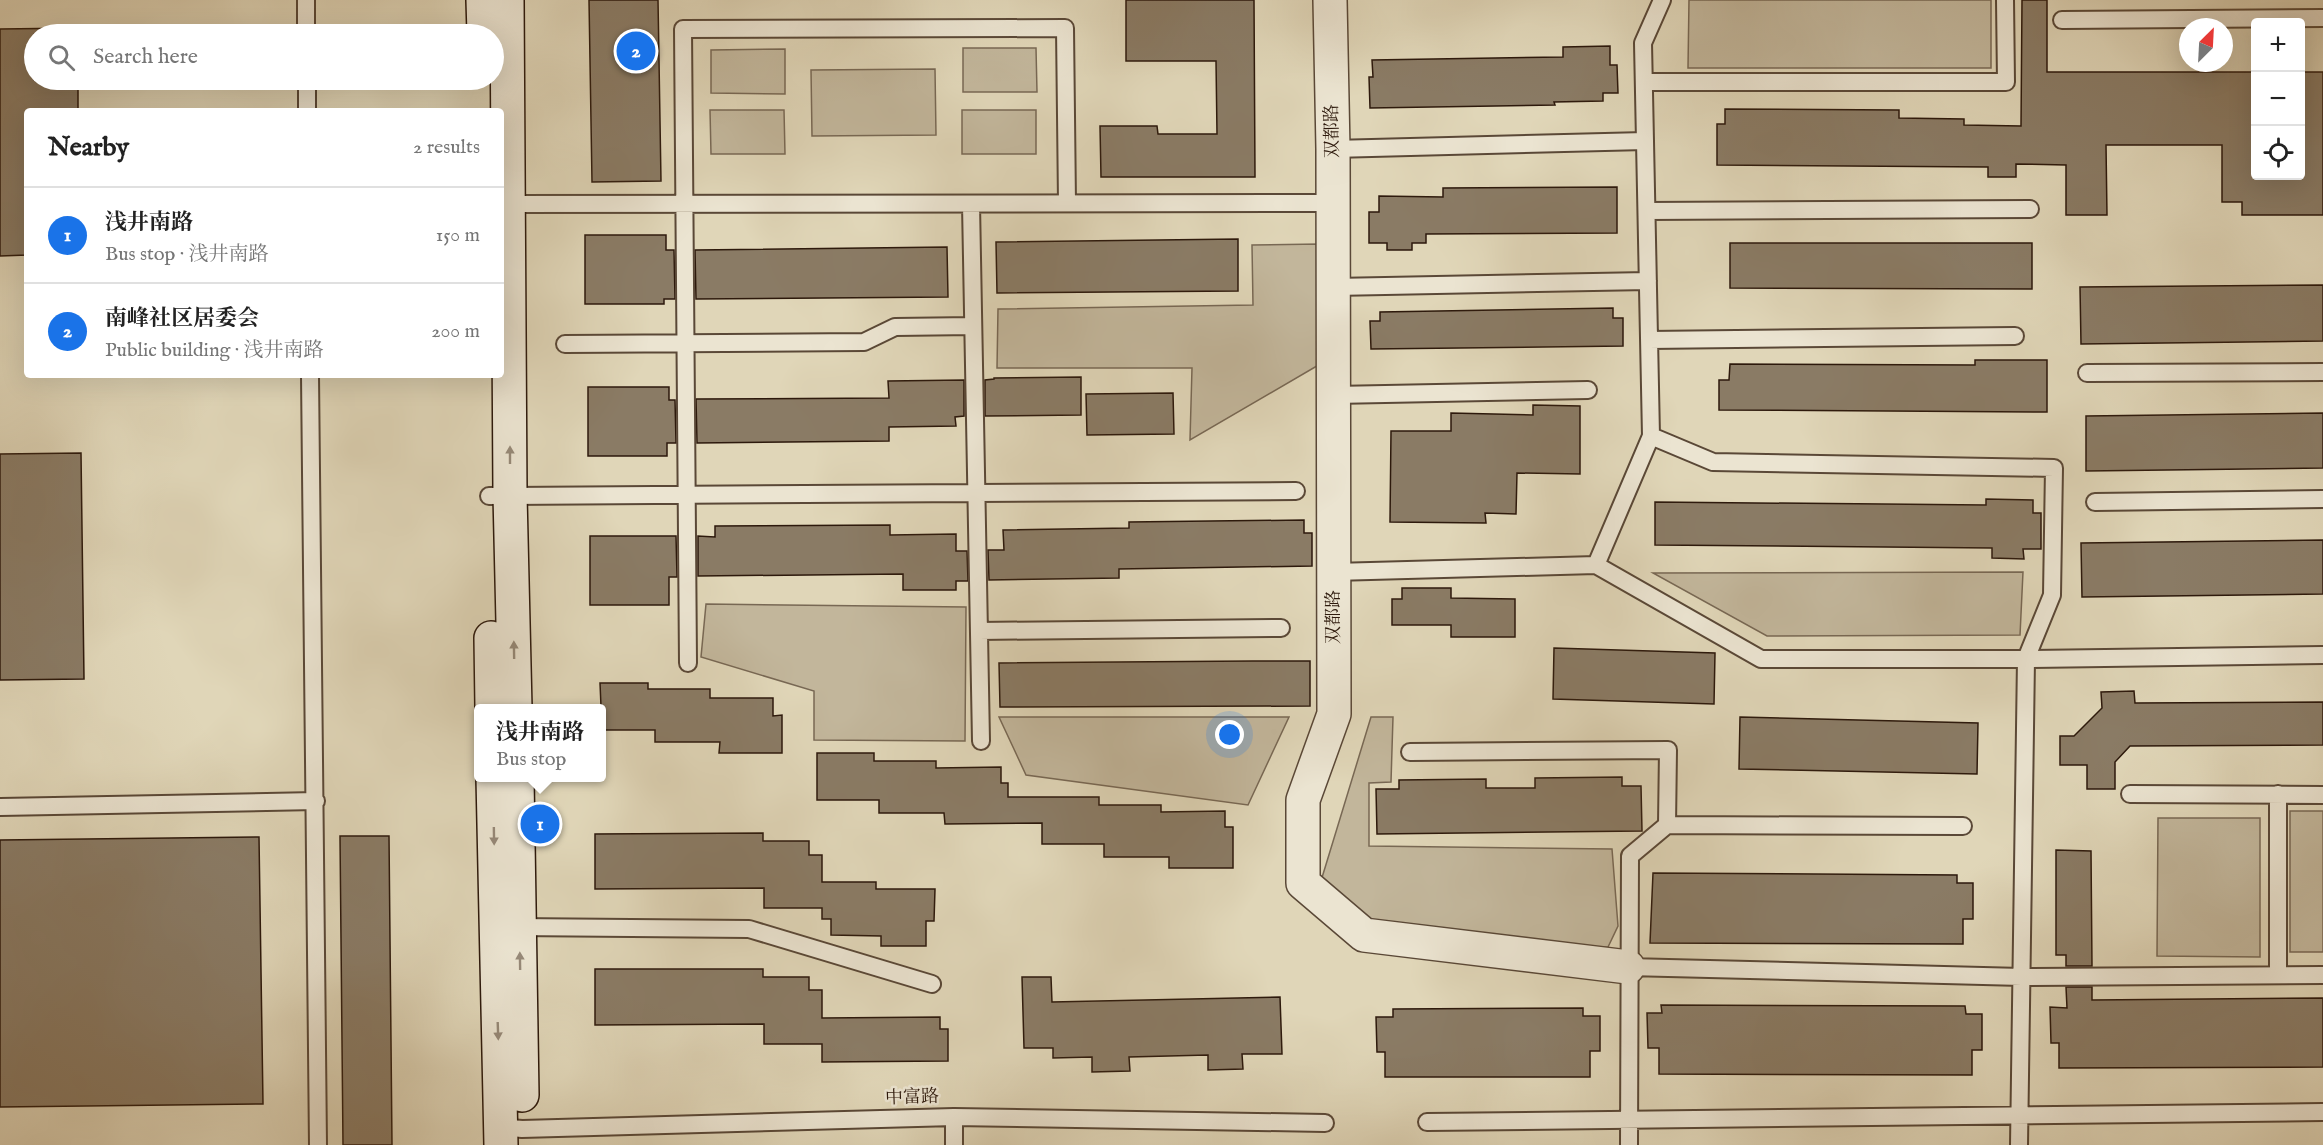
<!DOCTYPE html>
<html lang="en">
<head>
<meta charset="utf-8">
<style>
  :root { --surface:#fff; --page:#f2f2f2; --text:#222; --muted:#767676; --line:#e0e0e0; --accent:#1a73e8 }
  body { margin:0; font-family:"IM FELL English","Noto Serif SC",serif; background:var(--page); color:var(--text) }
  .controls { position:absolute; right:18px; top:18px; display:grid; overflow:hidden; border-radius:6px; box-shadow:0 6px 24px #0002 }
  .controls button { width:54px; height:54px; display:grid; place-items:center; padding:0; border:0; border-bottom:2px solid var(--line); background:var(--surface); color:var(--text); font:30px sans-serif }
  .compass { position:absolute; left:2179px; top:18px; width:54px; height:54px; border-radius:50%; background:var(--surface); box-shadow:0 6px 24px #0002; rotate:24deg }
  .you { position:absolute; left:1230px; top:735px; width:21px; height:21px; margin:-15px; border:4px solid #fff; border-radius:50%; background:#1a73e8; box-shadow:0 0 0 9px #1a73e833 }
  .badge { display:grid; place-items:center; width:39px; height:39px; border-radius:50%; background:var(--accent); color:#fff; font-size:20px; font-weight:700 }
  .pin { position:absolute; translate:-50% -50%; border:3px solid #fff; box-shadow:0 2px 6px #0006 }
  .popup { position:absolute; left:474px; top:704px; width:132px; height:78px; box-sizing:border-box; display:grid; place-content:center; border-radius:6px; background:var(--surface); filter:drop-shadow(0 2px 4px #0005); font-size:20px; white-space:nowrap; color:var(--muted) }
  .popup b { font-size:22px; color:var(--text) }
  .popup::after { content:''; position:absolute; left:50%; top:100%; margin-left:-12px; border:12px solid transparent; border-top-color:var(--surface) }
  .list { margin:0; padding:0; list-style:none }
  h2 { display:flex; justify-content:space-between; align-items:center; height:78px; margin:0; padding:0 24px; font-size:26px }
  h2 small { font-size:20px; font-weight:400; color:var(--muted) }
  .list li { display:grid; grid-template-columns:39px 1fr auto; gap:18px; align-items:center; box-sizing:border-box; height:96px; padding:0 24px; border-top:2px solid var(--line) }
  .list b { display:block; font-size:22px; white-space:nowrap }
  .list p { margin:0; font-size:20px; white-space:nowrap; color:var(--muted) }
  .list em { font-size:20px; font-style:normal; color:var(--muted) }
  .icon { flex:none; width:33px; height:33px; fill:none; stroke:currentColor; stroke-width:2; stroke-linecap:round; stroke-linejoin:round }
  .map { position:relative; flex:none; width:2323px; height:1145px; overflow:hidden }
  .search { position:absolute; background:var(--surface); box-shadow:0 6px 24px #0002; left:24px; top:24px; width:480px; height:66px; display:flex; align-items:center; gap:15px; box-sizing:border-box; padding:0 21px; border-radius:33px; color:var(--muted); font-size:22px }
  .panel { position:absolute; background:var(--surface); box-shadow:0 6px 24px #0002; left:24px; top:108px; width:480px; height:270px; border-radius:6px }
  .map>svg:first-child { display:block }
  .green { fill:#c2b69b; stroke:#786854; stroke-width:1.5 }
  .building { fill:#8a7b65; stroke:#2d190c; stroke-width:1.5 }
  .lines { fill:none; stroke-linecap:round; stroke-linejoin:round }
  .lane-casing { stroke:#5a4837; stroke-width:20 }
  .street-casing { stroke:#5a4837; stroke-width:36 }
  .secondary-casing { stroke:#2d190c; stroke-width:36 }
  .lane { stroke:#ebe4d1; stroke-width:16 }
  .street { stroke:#ebe4d1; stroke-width:33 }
  .secondary { stroke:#ebe4d1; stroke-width:33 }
  .oneway { fill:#968978 }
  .labels { text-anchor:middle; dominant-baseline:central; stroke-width:5; stroke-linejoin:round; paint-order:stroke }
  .street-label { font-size:18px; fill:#2d190c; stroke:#ebe4d1 }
</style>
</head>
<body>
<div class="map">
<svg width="2323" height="1145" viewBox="0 0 2323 1145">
  <rect width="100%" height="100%" fill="#e0d6b8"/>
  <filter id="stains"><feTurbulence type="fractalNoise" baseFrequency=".00333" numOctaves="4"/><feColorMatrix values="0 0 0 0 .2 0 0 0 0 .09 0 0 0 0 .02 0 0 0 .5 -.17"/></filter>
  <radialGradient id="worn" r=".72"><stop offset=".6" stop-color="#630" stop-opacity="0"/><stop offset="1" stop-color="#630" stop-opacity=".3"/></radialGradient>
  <path class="green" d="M 1689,0 L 1991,0 L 1991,68 L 1688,68 Z
    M 963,48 L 1036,48 L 1037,92 L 963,92 Z
    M 785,49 L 785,94 L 711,93 L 711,50 Z
    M 935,69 L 936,135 L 812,136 L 811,70 Z
    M 710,110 L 784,110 L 785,154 L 711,154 Z
    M 962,110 L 1036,110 L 1036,154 L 962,154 Z
    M 1320,244 L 1322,363 L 1190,440 L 1192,368 L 997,368 L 998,309 L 1253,305 L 1252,245 Z
    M 2023,572 L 2020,635 L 1767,636 L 1653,573 Z
    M 706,604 L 966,607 L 965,741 L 814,740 L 814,691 L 701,657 Z
    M 999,717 L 1289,717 L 1248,805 L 1026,775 Z
    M 1371,717 L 1393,717 L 1391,782 L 1369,783 L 1369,846 L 1612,849 L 1618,926 L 1608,947 L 1457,951 L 1378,934 L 1317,894 Z
    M 2290,811 L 2323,811 L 2323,952 L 2290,952 Z
    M 2158,818 L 2260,818 L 2260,957 L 2157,956 Z"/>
  <path class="building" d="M 589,0 L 658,0 L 661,181 L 592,182 Z
    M 1126,0 L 1254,0 L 1255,177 L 1101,177 L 1100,126 L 1157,126 L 1158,134 L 1217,134 L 1216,61 L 1126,61 Z
    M 2022,0 L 2047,0 L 2047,72 L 2256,72 L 2256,176 L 2301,176 L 2301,72 L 2323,72 L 2323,215 L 2242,215 L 2242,202 L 2222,202 L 2222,145 L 2106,145 L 2107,215 L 2066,215 L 2066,165 L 2016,164 L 2016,177 L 1988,177 L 1988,167 L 1717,165 L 1717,124 L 1725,124 L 1725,109 L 1899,110 L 1899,118 L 1964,119 L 1964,125 L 2021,126 Z
    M 77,28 L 77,34 L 34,34 L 34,80 L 78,80 L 78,111 L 27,111 L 27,255 L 0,256 L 0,29 Z
    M 1610,46 L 1610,65 L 1617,65 L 1618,93 L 1603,93 L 1603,101 L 1554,102 L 1555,105 L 1370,108 L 1369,77 L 1373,77 L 1372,60 L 1563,57 L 1563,47 Z
    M 1617,187 L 1617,233 L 1426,234 L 1426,243 L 1412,243 L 1412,250 L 1387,250 L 1387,243 L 1369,243 L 1369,212 L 1379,212 L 1379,196 L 1443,197 L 1443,188 Z
    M 585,235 L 666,235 L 666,250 L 674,250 L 675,299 L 664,299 L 664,304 L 585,304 Z
    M 1238,239 L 1238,291 L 997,293 L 996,242 Z
    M 1730,243 L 2032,243 L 2032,289 L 1730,288 Z
    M 947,247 L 948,297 L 696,299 L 695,250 Z
    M 2323,285 L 2323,341 L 2081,344 L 2080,287 Z
    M 1613,308 L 1613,318 L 1623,318 L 1623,346 L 1371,349 L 1370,321 L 1380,321 L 1380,312 Z
    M 1975,360 L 2047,360 L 2047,412 L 1719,410 L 1719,380 L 1729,380 L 1730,364 L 1975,365 Z
    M 1081,377 L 1081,415 L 985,416 L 985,380 L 994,379 L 994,378 Z
    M 964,380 L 964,416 L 955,417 L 956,426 L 889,427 L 889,441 L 697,443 L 696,399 L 889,398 L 888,381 Z
    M 588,387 L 669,387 L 669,400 L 675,400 L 676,443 L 667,443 L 667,456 L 588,456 Z
    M 1173,393 L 1174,434 L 1087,435 L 1086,394 Z
    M 1533,405 L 1580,406 L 1580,474 L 1517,473 L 1516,514 L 1485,513 L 1486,523 L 1390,522 L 1391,431 L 1451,431 L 1451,413 L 1533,415 Z
    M 2323,413 L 2323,468 L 2086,471 L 2086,416 Z
    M 81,453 L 84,679 L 0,680 L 0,454 Z
    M 1986,499 L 2033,500 L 2033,513 L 2041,513 L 2041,549 L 2023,549 L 2024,559 L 1992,558 L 1992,548 L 1655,545 L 1655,502 L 1986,505 Z
    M 1304,520 L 1304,533 L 1312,533 L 1312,566 L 1119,569 L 1119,578 L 989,580 L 988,550 L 1004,550 L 1003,530 L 1129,528 L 1129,522 Z
    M 890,525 L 890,535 L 956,534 L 956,551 L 967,551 L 968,581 L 956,581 L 956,590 L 903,590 L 903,574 L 698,576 L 698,536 L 715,537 L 715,526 Z
    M 590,536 L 676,536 L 677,577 L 669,577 L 669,605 L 590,605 Z
    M 2323,540 L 2323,594 L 2082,597 L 2081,543 Z
    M 1402,588 L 1451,588 L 1451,598 L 1515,599 L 1515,637 L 1451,637 L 1451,625 L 1392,625 L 1392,599 L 1402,599 Z
    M 1554,648 L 1715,653 L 1714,704 L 1553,699 Z
    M 1253,661 L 1310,661 L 1310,706 L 1000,707 L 999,663 Z
    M 600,683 L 648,683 L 648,689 L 710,689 L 710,698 L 773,698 L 773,716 L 782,715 L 782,753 L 719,753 L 720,742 L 655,742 L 655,730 L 602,730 Z
    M 2134,691 L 2135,703 L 2323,702 L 2323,745 L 2130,746 L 2115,762 L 2115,789 L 2087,789 L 2087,765 L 2060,765 L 2060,736 L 2074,736 L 2102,708 L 2101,692 Z
    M 1740,717 L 1978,723 L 1977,774 L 1739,769 Z
    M 817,753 L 874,753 L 874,761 L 936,761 L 936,768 L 1001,767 L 1001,783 L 1008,783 L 1008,797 L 1099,797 L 1099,805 L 1161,805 L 1161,812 L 1225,811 L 1225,827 L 1233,827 L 1233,868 L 1169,868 L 1169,857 L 1104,857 L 1104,844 L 1042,844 L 1042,823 L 945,824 L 944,813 L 879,813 L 879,800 L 817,800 Z
    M 1622,777 L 1622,786 L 1641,786 L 1642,831 L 1377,834 L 1376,789 L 1399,789 L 1399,780 L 1486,779 L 1486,788 L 1535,788 L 1535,778 Z
    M 763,833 L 763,841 L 809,841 L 809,855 L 822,855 L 822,882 L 876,882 L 876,889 L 935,889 L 934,921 L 926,921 L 926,946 L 881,946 L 881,936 L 831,935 L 831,919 L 822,919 L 822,908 L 764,908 L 764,888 L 595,889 L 595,834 Z
    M 340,836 L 389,836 L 392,1145 L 343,1145 Z
    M 259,837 L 263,1104 L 0,1107 L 0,840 Z
    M 2056,850 L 2091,851 L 2092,966 L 2066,966 L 2066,955 L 2056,955 Z
    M 1653,873 L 1957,875 L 1957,883 L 1973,883 L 1973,919 L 1963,919 L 1963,944 L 1650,943 Z
    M 595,969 L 763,969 L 763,977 L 809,977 L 809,990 L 822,990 L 822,1018 L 940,1017 L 940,1029 L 948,1029 L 948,1061 L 822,1062 L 822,1044 L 764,1044 L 764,1024 L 595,1025 Z
    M 1022,977 L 1051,977 L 1052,1002 L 1280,997 L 1282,1054 L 1242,1054 L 1243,1069 L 1208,1070 L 1208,1055 L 1129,1057 L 1130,1071 L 1092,1072 L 1092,1057 L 1053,1058 L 1053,1048 L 1024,1048 Z
    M 2066,987 L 2092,987 L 2092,1000 L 2323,998 L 2323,1067 L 2059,1068 L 2059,1043 L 2051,1043 L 2050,1007 L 2067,1008 Z
    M 1661,1005 L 1965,1006 L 1966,1014 L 1982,1014 L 1982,1050 L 1972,1050 L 1972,1075 L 1659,1074 L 1659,1048 L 1648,1048 L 1647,1013 L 1662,1013 Z
    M 1583,1008 L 1583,1016 L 1600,1016 L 1600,1051 L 1590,1051 L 1590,1077 L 1385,1077 L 1385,1052 L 1377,1052 L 1376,1017 L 1393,1017 L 1393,1009 Z"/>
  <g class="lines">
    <defs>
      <path id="lane" d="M 306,0 L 306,34
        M 2062,20 L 2323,18
        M 307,80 L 307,111
        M 1644,82 L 2006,82 L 2005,0
        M 1333,149 L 1645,141
        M 502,204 L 1333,203
        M 971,204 L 981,741
        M 1647,211 L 2030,209
        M 1334,287 L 1648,281
        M 1649,340 L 2015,336
        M 565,344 L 864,342 L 895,327 L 973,326
        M 2087,373 L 2323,372
        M 310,375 L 318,1145
        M 1334,395 L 1588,390
        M 1651,436 L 1713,462 L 2054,468 L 2052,595 L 2026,659 L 2019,1145
        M 489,496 L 1296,491
        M 2095,502 L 2323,499
        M 1596,565 L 1761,659 L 2026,659 L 2323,655
        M 1334,572 L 1596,565 L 1651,436 L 1643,43 L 1662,0
        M 979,631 L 1281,628
        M 688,663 L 683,29 L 1065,28 L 1067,203
        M 1410,752 L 1668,750 L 1667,825 L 1630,856 L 1629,1145
        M 2130,794 L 2323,795
        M 2278,794 L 2278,975
        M 0,807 L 316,801
        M 1667,825 L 1963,826
        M 514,927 L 749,929 L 932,984
        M 1628,967 L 2022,977 L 2323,975
        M 954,1117 L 954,1145
        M 1427,1122 L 2323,1112
        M 500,1127 L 522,1129 L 954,1117 L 1325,1123"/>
      <path id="street" d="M 1330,0 L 1333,149 L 1334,714 L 1303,800 L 1303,883 L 1364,935 L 1628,967"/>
      <path id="secondary" d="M 483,0 L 484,34
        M 507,0 L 510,495 L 515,708
        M 491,638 L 492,708
        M 493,778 L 501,1145
        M 517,778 L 522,1095"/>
    </defs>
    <use href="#lane" class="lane-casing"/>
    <use href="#street" class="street-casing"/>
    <use href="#secondary" class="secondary-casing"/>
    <use href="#lane" class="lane"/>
    <use href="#street" class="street"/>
    <use href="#secondary" class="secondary"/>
  </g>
  <defs><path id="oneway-solid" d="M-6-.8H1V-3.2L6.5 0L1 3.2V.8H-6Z" transform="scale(1.5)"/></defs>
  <g class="oneway">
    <use href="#oneway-solid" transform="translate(510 455) rotate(-90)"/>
    <use href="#oneway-solid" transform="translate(514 650) rotate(-91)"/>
    <use href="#oneway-solid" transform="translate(494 836) rotate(89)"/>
    <use href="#oneway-solid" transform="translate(520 961) rotate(-91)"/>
    <use href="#oneway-solid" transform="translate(498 1031) rotate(88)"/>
  </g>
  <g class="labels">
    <g class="street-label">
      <text transform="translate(1333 131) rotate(-91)">双都路</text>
      <text transform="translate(1334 617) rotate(-90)">双都路</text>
      <text transform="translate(912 1098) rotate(-2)">中富路</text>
    </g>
  </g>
  <rect width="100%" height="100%" filter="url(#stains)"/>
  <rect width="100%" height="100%" fill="url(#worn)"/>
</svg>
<div class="controls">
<button>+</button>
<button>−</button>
<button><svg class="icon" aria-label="locate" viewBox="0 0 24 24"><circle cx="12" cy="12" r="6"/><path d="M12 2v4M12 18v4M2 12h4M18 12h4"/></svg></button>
</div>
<svg class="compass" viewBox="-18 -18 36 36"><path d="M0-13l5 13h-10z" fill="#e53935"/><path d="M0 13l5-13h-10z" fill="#767676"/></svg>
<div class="you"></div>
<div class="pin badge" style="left:540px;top:824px">1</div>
<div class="popup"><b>浅井南路</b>Bus stop</div>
<div class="pin badge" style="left:636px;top:51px">2</div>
<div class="search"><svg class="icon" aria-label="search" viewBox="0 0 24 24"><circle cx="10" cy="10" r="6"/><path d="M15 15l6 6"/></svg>Search here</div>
<section class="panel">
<h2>Nearby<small>2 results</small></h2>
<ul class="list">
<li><span class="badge">1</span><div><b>浅井南路</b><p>Bus stop · 浅井南路</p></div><em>150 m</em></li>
<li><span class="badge">2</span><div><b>南峰社区居委会</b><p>Public building · 浅井南路</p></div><em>200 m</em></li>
</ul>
</section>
</div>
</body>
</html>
